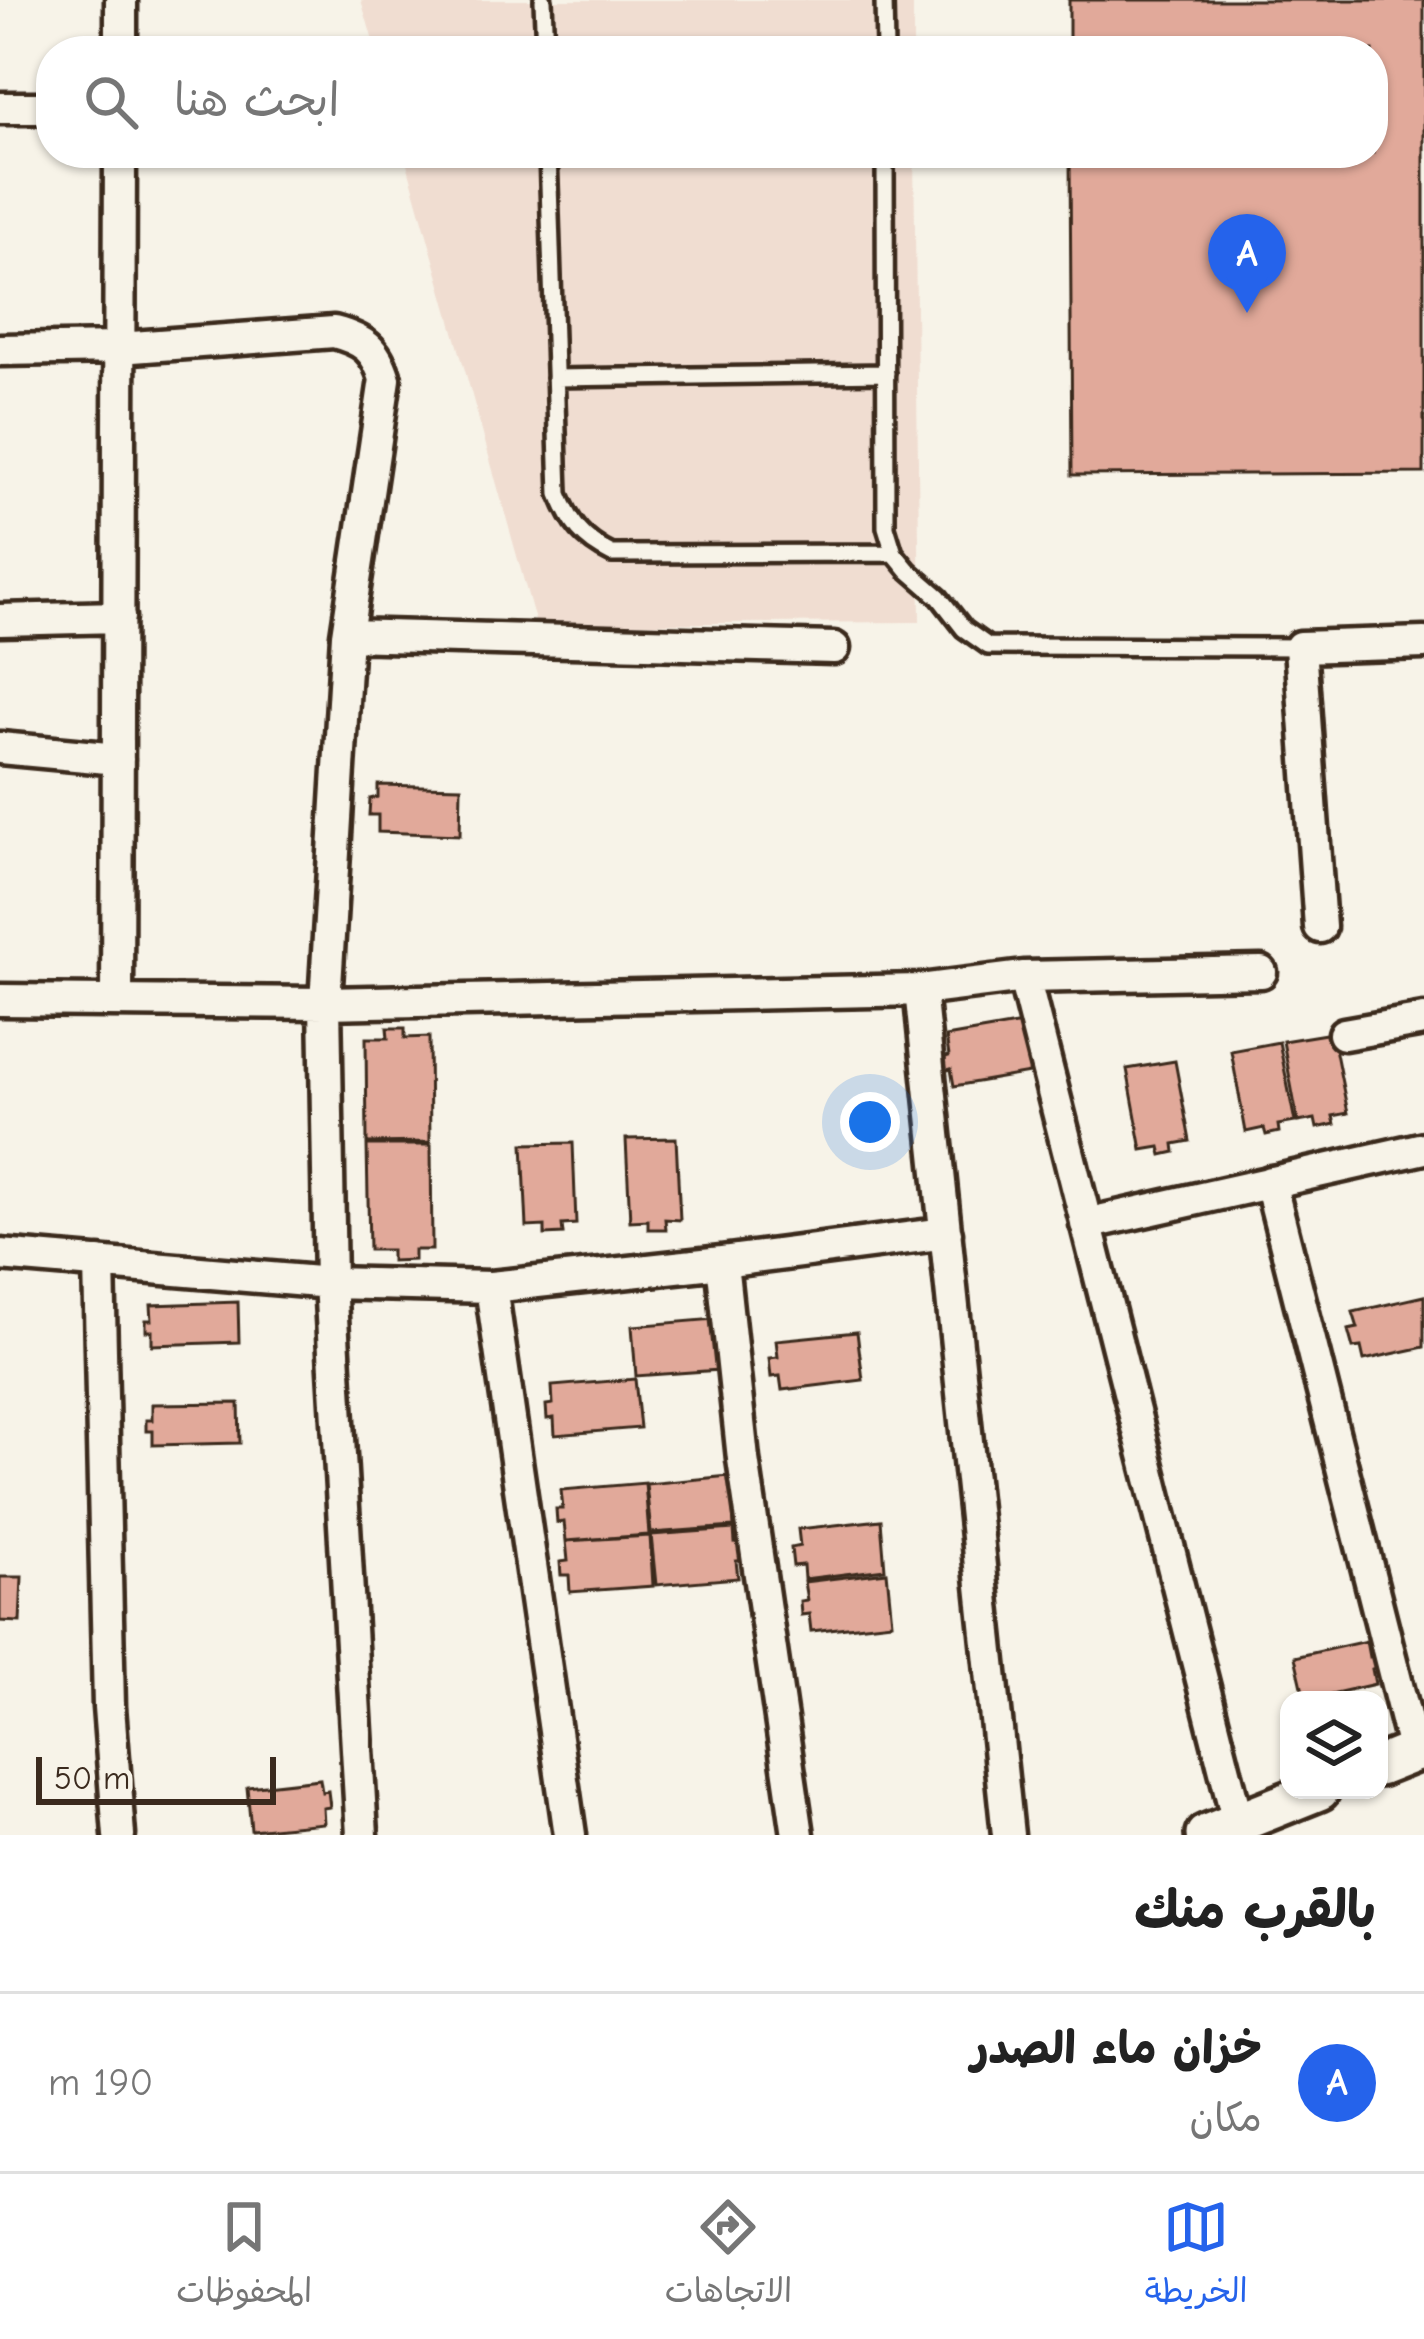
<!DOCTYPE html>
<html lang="ar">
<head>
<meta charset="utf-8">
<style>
  :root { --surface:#fff; --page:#f6f6f6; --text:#222; --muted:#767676; --line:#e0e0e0; --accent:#2563eb }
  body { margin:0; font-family:"Comic Neue","Playpen Sans Arabic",sans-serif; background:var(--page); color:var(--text); direction:rtl }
  .controls { position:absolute; right:36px; bottom:36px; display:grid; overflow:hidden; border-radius:24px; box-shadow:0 3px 9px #0004 }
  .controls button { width:108px; height:108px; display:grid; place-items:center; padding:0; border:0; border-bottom:3px solid var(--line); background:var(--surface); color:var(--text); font:60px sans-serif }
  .scale { position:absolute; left:36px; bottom:30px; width:240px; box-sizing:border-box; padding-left:12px; border:6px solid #3b2a1e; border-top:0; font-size:33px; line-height:42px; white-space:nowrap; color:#3b2a1e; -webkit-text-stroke:9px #f7f3e8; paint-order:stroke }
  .you { position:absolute; left:870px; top:1122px; width:42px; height:42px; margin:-30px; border:9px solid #fff; border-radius:50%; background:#1a73e8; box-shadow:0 0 0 18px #1a73e833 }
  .badge { display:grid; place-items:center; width:78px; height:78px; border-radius:50%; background:var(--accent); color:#fff; font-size:39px; font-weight:700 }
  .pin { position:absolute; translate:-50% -99px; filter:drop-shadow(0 3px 6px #0008) }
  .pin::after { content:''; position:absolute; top:63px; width:42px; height:36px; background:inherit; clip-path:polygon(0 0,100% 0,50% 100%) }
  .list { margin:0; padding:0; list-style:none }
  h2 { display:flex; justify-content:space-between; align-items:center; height:156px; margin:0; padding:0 48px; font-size:51px }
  h2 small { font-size:39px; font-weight:400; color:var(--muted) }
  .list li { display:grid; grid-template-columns:78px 1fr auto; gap:36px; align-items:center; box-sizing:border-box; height:180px; padding:0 48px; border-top:3px solid var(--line) }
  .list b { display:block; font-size:45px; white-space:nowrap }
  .list p { margin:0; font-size:39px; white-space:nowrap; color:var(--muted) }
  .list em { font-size:39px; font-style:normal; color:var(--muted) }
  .icon { flex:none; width:66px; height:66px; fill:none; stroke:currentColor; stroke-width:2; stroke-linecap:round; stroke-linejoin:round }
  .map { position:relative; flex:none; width:1424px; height:1835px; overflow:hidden; direction:ltr }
  .search { position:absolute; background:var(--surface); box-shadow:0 3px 9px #0004; left:36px; right:36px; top:36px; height:132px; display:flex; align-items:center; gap:30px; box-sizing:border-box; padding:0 42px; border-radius:48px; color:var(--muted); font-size:45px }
  .sheet { height:336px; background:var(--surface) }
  nav { display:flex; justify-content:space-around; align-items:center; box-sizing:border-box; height:168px; border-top:3px solid var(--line); background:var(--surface); font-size:33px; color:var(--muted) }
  nav a { display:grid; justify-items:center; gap:6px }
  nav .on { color:var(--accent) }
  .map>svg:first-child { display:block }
  .built { fill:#f0ddd1 }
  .building { fill:#e1a99a; stroke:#3b2a1e; stroke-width:3 }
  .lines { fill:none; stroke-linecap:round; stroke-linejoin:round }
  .service-casing { stroke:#3b2a1e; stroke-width:24 }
  .minor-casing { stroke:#3b2a1e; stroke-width:39 }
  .tertiary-casing { stroke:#3b2a1e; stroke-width:48 }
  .service { stroke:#f7f3e8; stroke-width:15 }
  .minor { stroke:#f7f3e8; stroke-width:30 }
  .tertiary { stroke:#f7f3e8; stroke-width:39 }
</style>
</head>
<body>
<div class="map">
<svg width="1424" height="1835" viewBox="0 0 1424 1835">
  <rect width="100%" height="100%" fill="#f7f3e8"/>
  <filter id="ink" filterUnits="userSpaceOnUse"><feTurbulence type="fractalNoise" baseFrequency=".00833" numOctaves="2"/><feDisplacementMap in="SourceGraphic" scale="24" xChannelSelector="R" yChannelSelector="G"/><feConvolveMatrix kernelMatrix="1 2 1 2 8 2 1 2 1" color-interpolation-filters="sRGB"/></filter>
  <g filter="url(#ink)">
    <path class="built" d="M 361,0 L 913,0 L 913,51 L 376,51 Z
      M 404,153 L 914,153 L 920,622 L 536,624 Z"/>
    <path class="building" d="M 1069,0 L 1424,0 L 1424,473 L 1072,475 L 1070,153 L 1373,153 L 1373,51 L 1069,51 Z
      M 378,785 L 461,787 L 460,835 L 378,832 L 378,815 L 369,815 L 370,799 L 378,797 Z
      M 1027,1023 L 1035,1072 L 954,1086 L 951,1069 L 944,1071 L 942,1058 L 949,1056 L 946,1037 Z
      M 387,1028 L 405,1028 L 405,1038 L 429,1037 L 430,1142 L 367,1143 L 366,1038 L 388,1038 Z
      M 1332,1033 L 1348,1113 L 1333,1116 L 1335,1124 L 1317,1128 L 1315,1119 L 1298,1122 L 1283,1041 Z
      M 1279,1042 L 1295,1122 L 1278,1125 L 1279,1132 L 1266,1135 L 1264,1128 L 1246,1132 L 1231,1051 Z
      M 1175,1061 L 1190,1141 L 1174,1144 L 1175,1152 L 1162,1155 L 1160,1147 L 1142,1150 L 1127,1069 Z
      M 676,1138 L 680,1220 L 665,1219 L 666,1229 L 648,1229 L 648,1220 L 630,1221 L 626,1139 Z
      M 573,1143 L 576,1224 L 562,1225 L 563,1234 L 545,1235 L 545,1226 L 527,1227 L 523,1144 Z
      M 367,1145 L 431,1145 L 432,1250 L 414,1250 L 414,1260 L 391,1261 L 391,1250 L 369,1250 Z
      M 1424,1296 L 1424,1347 L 1364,1360 L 1361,1347 L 1353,1348 L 1348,1330 L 1358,1328 L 1353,1312 Z
      M 238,1302 L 239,1342 L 152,1345 L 152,1331 L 146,1331 L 146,1320 L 152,1320 L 151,1305 Z
      M 715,1319 L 719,1370 L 636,1376 L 632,1326 Z
      M 857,1332 L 863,1380 L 782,1390 L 780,1376 L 771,1377 L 769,1358 L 778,1357 L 776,1340 Z
      M 635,1379 L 640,1428 L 555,1435 L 554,1418 L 547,1419 L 546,1405 L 553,1404 L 552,1386 Z
      M 239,1403 L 240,1443 L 153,1445 L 153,1431 L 146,1431 L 146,1420 L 152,1420 L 152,1404 Z
      M 730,1476 L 731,1492 L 740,1491 L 741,1509 L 733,1509 L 734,1527 L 651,1533 L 646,1484 Z
      M 645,1483 L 649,1535 L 566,1541 L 564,1522 L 557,1523 L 556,1509 L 563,1509 L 561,1490 Z
      M 881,1520 L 885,1569 L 804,1579 L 803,1565 L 793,1566 L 791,1548 L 800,1546 L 798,1529 Z
      M 734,1529 L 735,1543 L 744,1542 L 745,1560 L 736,1561 L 738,1578 L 656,1585 L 651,1535 Z
      M 650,1536 L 653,1586 L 570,1592 L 569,1575 L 561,1575 L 560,1562 L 568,1561 L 566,1541 Z
      M 887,1572 L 892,1622 L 811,1631 L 809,1614 L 801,1615 L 800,1601 L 807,1600 L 804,1582 Z
      M 0,1577 L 22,1577 L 20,1622 L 0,1621 Z
      M 1366,1641 L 1369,1657 L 1376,1655 L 1378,1667 L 1372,1669 L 1375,1684 L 1305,1700 L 1295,1657 Z
      M 320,1779 L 322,1792 L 328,1791 L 330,1807 L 323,1808 L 324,1823 L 251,1830 L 247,1787 Z"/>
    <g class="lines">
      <defs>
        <path id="service" d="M 543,0 L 545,51
          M 884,0 L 885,51
          M 548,153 L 559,494 C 571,524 583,540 612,554 L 894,553
          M 885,153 L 886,527 L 894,553 L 908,570 L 939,597 L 964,629 L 988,646 L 1300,647
          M 555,378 L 886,373"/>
        <path id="minor" d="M 121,51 L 121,0
          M 0,108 L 51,108
          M 0,350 L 119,348 L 334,332 C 364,340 376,349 385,379 L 347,635 L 325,1003 L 330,1283 L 362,1835
          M 0,620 L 119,617
          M 347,635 L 834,648
          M 0,748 L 118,759
          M 1320,927 L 1300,647 L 1424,643
          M 1024,977 L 1261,972
          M 920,990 L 1008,1835
          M 0,1000 L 325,1003 L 920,990 L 1024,977 L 1238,1822
          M 117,1001 L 120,153
          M 1344,1034 L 1424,1020
          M 1270,1182 L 1414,1752
          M 1086,1224 L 1424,1148
          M 0,1255 L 330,1283 L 491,1287 L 722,1262 L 946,1233
          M 722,1262 L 743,1459 L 798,1835
          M 99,1263 L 109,1707 L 119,1835
          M 491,1287 L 570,1835"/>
        <path id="tertiary" d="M 1379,1766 L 1424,1748
          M 1206,1835 L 1319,1790"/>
      </defs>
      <use href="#service" class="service-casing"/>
      <use href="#minor" class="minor-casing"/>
      <use href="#tertiary" class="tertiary-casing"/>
      <use href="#service" class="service"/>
      <use href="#minor" class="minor"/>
      <use href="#tertiary" class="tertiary"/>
    </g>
  </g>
</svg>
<div class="controls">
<button><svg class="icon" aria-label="layers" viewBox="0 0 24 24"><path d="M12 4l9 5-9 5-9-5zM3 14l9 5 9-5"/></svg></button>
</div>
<div class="scale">50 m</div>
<div class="you"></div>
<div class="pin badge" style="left:1247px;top:313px">A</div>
<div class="search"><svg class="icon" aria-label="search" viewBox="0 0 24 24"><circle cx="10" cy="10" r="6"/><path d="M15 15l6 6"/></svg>ابحث هنا</div>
</div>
<section class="sheet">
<h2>بالقرب منك<small></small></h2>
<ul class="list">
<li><span class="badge">A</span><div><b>خزان ماء الصدر</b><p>مكان</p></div><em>190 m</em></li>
</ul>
</section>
<nav>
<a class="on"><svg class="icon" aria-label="map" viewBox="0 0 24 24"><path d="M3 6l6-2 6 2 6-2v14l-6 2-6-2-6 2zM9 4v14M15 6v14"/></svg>الخريطة</a>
<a><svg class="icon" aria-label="directions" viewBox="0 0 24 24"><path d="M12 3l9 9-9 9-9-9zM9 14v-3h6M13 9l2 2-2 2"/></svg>الاتجاهات</a>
<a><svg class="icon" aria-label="saved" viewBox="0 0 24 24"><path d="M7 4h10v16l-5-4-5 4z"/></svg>المحفوظات</a>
</nav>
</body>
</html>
